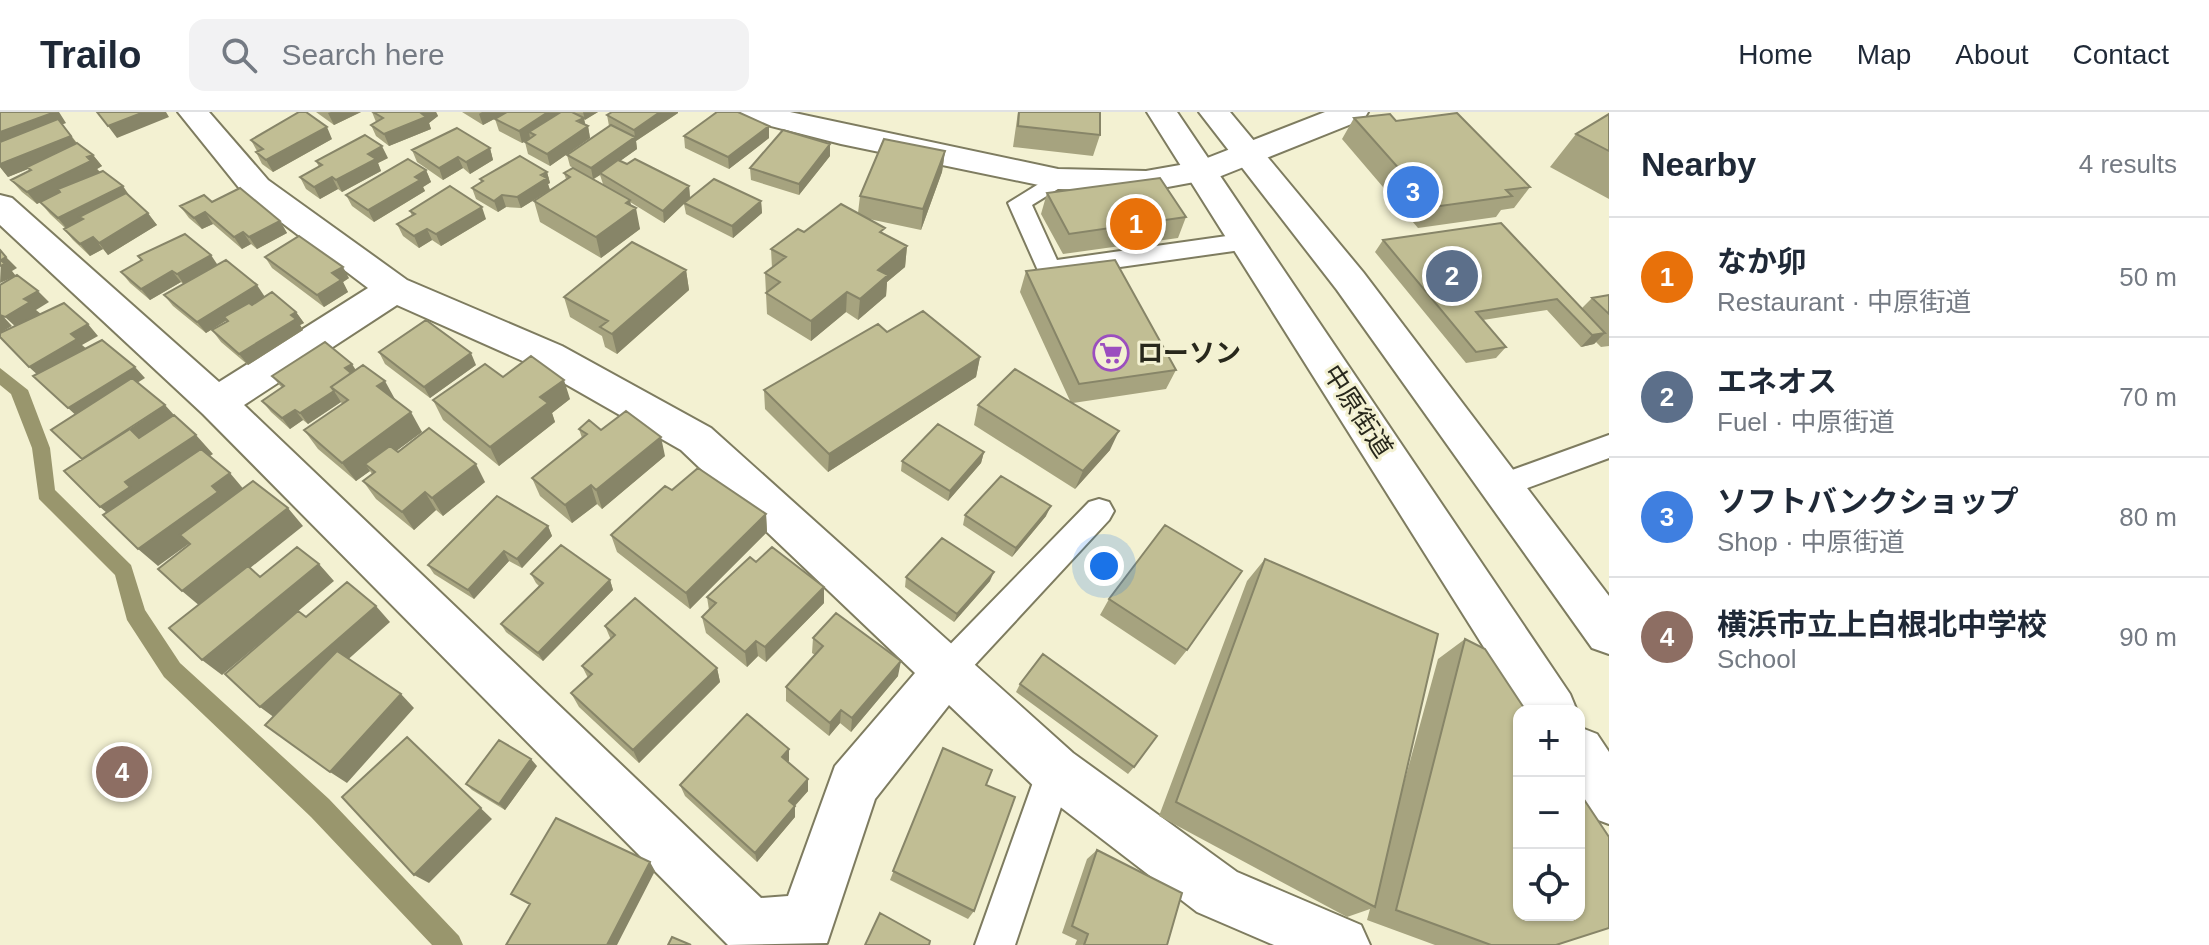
<!DOCTYPE html>
<html lang="en">
<head>
<meta charset="utf-8">
<style>
  :root { --surface:#fff; --page:#f2f2f3; --text:#1f2937; --muted:#747a83; --line:#e0e1e3; --accent:#9b4ebf }
  body { margin:0; font-family:Helvetica,"Noto Sans JP",sans-serif; background:var(--page); color:var(--text) }
  .controls { position:absolute; right:24px; bottom:24px; display:grid; overflow:hidden; border-radius:16px; box-shadow:0 2px 6px #0004 }
  .controls button { width:72px; height:72px; display:grid; place-items:center; padding:0; border:0; border-bottom:2px solid var(--line); background:var(--surface); color:var(--text); font:40px sans-serif }
  .you { position:absolute; left:1104px; top:454px; width:28px; height:28px; margin:-20px; border:6px solid #fff; border-radius:50%; background:#1a73e8; box-shadow:0 0 0 12px #1a73e833 }
  .badge { display:grid; place-items:center; width:52px; height:52px; border-radius:50%; background:var(--accent); color:#fff; font-size:26px; font-weight:700 }
  .pin { position:absolute; translate:-50% -50%; border:4px solid #fff; box-shadow:0 2px 8px #0006 }
  .list { margin:0; padding:0; list-style:none }
  h2 { display:flex; justify-content:space-between; align-items:center; height:104px; margin:0; padding:0 32px; font-size:34px }
  h2 small { font-size:26px; font-weight:400; color:var(--muted) }
  .list li { display:grid; grid-template-columns:52px 1fr auto; gap:24px; align-items:center; box-sizing:border-box; height:120px; padding:0 32px; border-top:2px solid var(--line) }
  .list b { display:block; font-size:30px; white-space:nowrap }
  .list p { margin:0; font-size:26px; white-space:nowrap; color:var(--muted) }
  .list em { font-size:26px; font-style:normal; color:var(--muted) }
  .icon { flex:none; width:44px; height:44px; fill:none; stroke:currentColor; stroke-width:2; stroke-linecap:round; stroke-linejoin:round }
  .map { position:relative; flex:none; width:1609px; height:833px; overflow:hidden }
  header { display:flex; align-items:center; gap:48px; box-sizing:border-box; height:112px; padding:0 40px; background:var(--surface); border-bottom:2px solid var(--line) }
  header strong { font-size:38px }
  nav { display:flex; gap:44px; margin-inline-start:auto; font-size:28px }
  .search { width:560px; height:72px; background:var(--page); display:flex; align-items:center; gap:20px; box-sizing:border-box; padding:0 28px; border-radius:16px; color:var(--muted); font-size:30px }
  main { display:flex }
  aside { flex:1; background:var(--surface) }
  .map>svg:first-child { display:block }
  .lines { fill:none; stroke-linecap:round; stroke-linejoin:round }
  .stream { fill:#99966d; fill-rule:evenodd }
  .service-casing { stroke:#7e7c60; stroke-width:4 }
  .minor-casing { stroke:#7e7c60; stroke-width:4 }
  .primary-casing { stroke:#7e7c60; stroke-width:4 }
  .service { fill:#fff; fill-rule:evenodd }
  .minor { fill:#fff; fill-rule:evenodd }
  .primary { fill:#fff; fill-rule:evenodd }
  .wall { fill:#a6a37f; fill-rule:evenodd }
  .shaded-wall { fill:#878568 }
  .building { fill:#c1be94; stroke:#878568; stroke-width:2 }
  .labels { text-anchor:middle; dominant-baseline:central; stroke-width:6; stroke-linejoin:round; paint-order:stroke }
  .poi-label { font-size:26px; font-weight:bold; fill:#28281c; stroke:#f3f1d2; text-anchor:start }
  .street-label { font-size:26px; fill:#28281c; stroke:#f3f1d2 }
</style>
</head>
<body>
<header>
<strong>Trailo</strong>
<div class="search"><svg class="icon" aria-label="search" viewBox="0 0 24 24"><circle cx="10" cy="10" r="6"/><path d="M15 15l6 6"/></svg>Search here</div>
<nav><a>Home</a><a>Map</a><a>About</a><a>Contact</a></nav>
</header>
<main>
<div class="map">
<svg width="1609" height="833" viewBox="0 0 1609 833">
  <rect width="100%" height="100%" fill="#f3f1d2"/>
  <g class="lines">
    <path class="stream" d="M 0,256 L 28,278 L 50,336 L 55,378 L 131,453 L 145,498 L 180,551 L 329,687 L 459,824 L 463,833 L 432,833 L 311,705 L 164,565 L 127,508 L 115,463 L 39,387 L 32,336 L 11,282 L 0,273 Z"/>
    <defs>
      <path id="service" d="M 1058,60 L 1069,67 L 1066,72 L 1032,93 L 1057,148 L 1248,121 L 1260,129 L 1248,137 L 1049,165 L 1040,163 L 1008,91 Z
        M 1609,323 L 1609,346 L 1500,386 L 1490,382 L 1485,374 L 1490,366 Z
        M 1099,387 L 1109,390 L 1114,399 L 1109,408 L 957,572 L 945,576 L 933,572 L 928,561 L 933,550 L 1089,390 Z
        M 1055,642 L 1067,647 L 1073,659 L 1015,833 L 975,833 L 1037,659 L 1043,647 Z"/>
      <path id="minor" d="M 178,0 L 209,0 L 268,68 L 407,168 L 562,234 L 711,316 L 1073,641 L 1237,760 L 1361,813 L 1370,833 L 1274,833 L 1197,800 L 1037,677 L 949,593 L 875,687 L 827,831 L 728,833 L 203,302 L 0,113 L 0,83 L 12,86 L 219,270 L 368,176 L 244,82 ZM 397,193 L 534,254 L 681,338 L 915,561 L 835,654 L 788,784 L 761,786 L 244,293 Z
        M 740,0 L 790,0 L 1058,57 L 1146,59 L 1197,50 L 1325,0 L 1368,0 L 1364,7 L 1216,66 L 1146,79 L 1058,77 L 841,32 L 744,7 Z"/>
      <path id="primary" d="M 1147,0 L 1177,0 L 1570,582 L 1577,599 L 1524,599 Z
        M 1199,0 L 1230,0 L 1363,160 L 1609,484 L 1609,542 L 1592,536 L 1337,178 Z
        M 1579,615 L 1597,622 L 1609,640 L 1609,712 L 1590,705 L 1579,686 Z"/>
    </defs>
    <use href="#service" class="service-casing"/>
    <use href="#minor" class="minor-casing"/>
    <use href="#primary" class="primary-casing"/>
    <use href="#service" class="service"/>
    <use href="#minor" class="minor"/>
    <use href="#primary" class="primary"/>
  </g>
  <path class="wall" d="M 0,0 L 66,11 L 62,12 L 77,31 L 93,43 L 102,54 L 97,57 L 100,60 L 131,85 L 157,113 L 108,143 L 103,137 L 90,144 L 73,128 L 64,117 L 65,116 L 50,102 L 40,90 L 37,92 L 22,80 L 11,68 L 30,59 L 28,57 L 8,65 L 0,55 Z
    M 316,0 L 361,0 L 334,13 Z
    M 372,0 L 436,0 L 438,4 L 429,11 L 431,17 L 389,34 L 376,24 L 371,13 L 376,10 Z
    M 462,0 L 598,0 L 584,8 L 585,13 L 588,14 L 590,26 L 550,54 L 528,42 L 525,30 L 531,26 L 522,31 L 499,19 L 495,7 L 504,2 L 483,13 Z
    M 1018,0 L 1100,0 L 1100,23 L 1093,44 L 1013,35 Z
    M 678,1 L 636,29 L 637,37 L 620,49 L 689,74 L 690,86 L 761,89 L 762,101 L 733,126 L 686,102 L 684,92 L 664,111 L 630,90 L 640,117 L 601,146 L 540,110 L 534,89 L 566,67 L 564,61 L 573,56 L 570,54 L 567,43 L 609,14 L 607,3 ZM 600,63 L 603,72 L 594,67 Z
    M 1609,2 L 1609,87 L 1550,55 L 1576,22 Z
    M 1354,6 L 1396,9 L 1530,75 L 1514,96 L 1501,98 L 1496,105 L 1418,116 L 1342,27 Z
    M 769,14 L 769,26 L 729,57 L 685,36 L 684,24 Z
    M 332,27 L 273,60 L 262,52 L 256,40 L 257,39 L 251,28 Z
    M 490,36 L 493,48 L 470,62 L 463,56 L 443,68 L 417,50 L 412,38 Z
    M 945,39 L 942,60 L 921,118 L 869,107 L 884,122 L 907,134 L 905,155 L 887,170 L 886,184 L 858,208 L 846,200 L 811,229 L 767,202 L 765,161 L 772,156 L 771,137 L 804,120 L 858,101 L 860,84 Z
    M 830,44 L 799,83 L 751,68 L 750,56 Z
    M 388,46 L 378,51 L 381,59 L 342,80 L 338,77 L 320,87 L 306,77 L 300,65 L 319,55 L 316,49 Z
    M 426,58 L 431,70 L 423,75 L 425,79 L 374,110 L 352,94 L 346,83 Z
    M 547,60 L 550,71 L 548,72 L 550,78 L 521,96 L 506,95 L 498,100 L 476,87 L 472,76 L 481,70 L 480,67 Z
    M 1047,81 L 1186,105 L 1178,126 L 1063,142 L 1041,102 Z
    M 212,90 L 280,109 L 287,121 L 257,137 L 251,132 L 242,137 L 213,112 L 202,117 L 189,106 L 180,94 Z
    M 410,99 L 486,107 L 441,134 L 432,128 L 419,136 L 403,124 L 397,112 L 412,104 Z
    M 1501,111 L 1582,196 L 1592,186 L 1609,183 L 1609,234 L 1601,235 L 1596,230 L 1594,232 L 1581,235 L 1547,198 L 1483,208 L 1506,235 L 1496,246 L 1466,251 L 1375,140 L 1383,128 Z
    M 138,144 L 218,153 L 265,185 L 296,200 L 304,211 L 300,213 L 303,218 L 248,253 L 221,230 L 212,218 L 227,209 L 227,208 L 206,221 L 173,194 L 164,183 L 183,172 L 181,170 L 150,188 L 130,171 L 121,160 L 141,148 Z
    M 265,145 L 349,166 L 343,170 L 348,180 L 324,195 L 272,156 Z
    M 686,158 L 689,178 L 617,242 L 605,235 L 602,224 L 570,205 L 564,185 Z
    M 1026,159 L 1176,258 L 1166,277 L 1073,291 L 1110,338 L 1075,377 L 974,313 L 978,293 L 1071,291 L 1020,180 Z
    M 887,220 L 980,245 L 976,265 L 828,360 L 765,297 L 764,278 Z
    M 379,240 L 476,253 L 430,286 L 385,252 Z
    M 356,258 L 396,289 L 422,320 L 396,339 L 485,370 L 443,404 L 436,398 L 414,418 L 376,387 L 363,369 L 372,362 L 370,359 L 356,369 L 318,337 L 304,318 L 342,292 L 341,290 L 308,312 L 303,308 L 290,317 L 271,300 L 262,289 L 282,276 L 272,264 Z
    M 503,265 L 570,287 L 552,301 L 555,310 L 499,354 L 443,308 L 433,288 Z
    M 579,317 L 601,318 L 665,344 L 602,397 L 597,392 L 572,411 L 540,384 L 532,366 L 582,326 Z
    M 984,340 L 981,351 L 948,389 L 901,359 L 902,349 Z
    M 672,378 L 766,402 L 767,420 L 690,497 L 617,440 L 611,423 Z
    M 965,403 L 1046,404 L 1012,445 L 963,413 Z
    M 548,414 L 552,424 L 522,456 L 509,449 L 474,487 L 434,462 L 428,453 Z
    M 1265,447 L 1401,682 L 1438,547 L 1465,527 L 1556,833 L 1435,833 L 1367,808 L 1370,797 L 1347,805 L 1159,704 L 1247,469 Z
    M 531,462 L 610,468 L 613,478 L 543,549 L 506,520 L 501,512 L 539,474 L 536,471 Z
    M 906,465 L 990,469 L 954,510 L 905,475 Z
    M 707,485 L 824,491 L 766,550 L 758,544 L 747,555 L 706,521 L 702,505 L 709,498 Z
    M 1109,487 L 1187,538 L 1175,553 L 1100,503 Z
    M 605,514 L 717,556 L 720,570 L 639,651 L 579,595 L 571,581 L 588,566 L 582,554 L 611,528 Z
    M 813,526 L 898,564 L 851,620 L 840,611 L 829,624 L 786,589 L 786,575 L 815,543 L 812,541 Z
    M 1020,572 L 1134,655 L 1128,662 L 1016,580 Z
    M 943,636 L 986,673 L 974,799 L 968,807 L 890,768 Z
    M 789,637 L 788,651 L 808,667 L 808,679 L 795,694 L 795,705 L 757,750 L 685,684 L 680,673 Z
    M 537,654 L 505,698 L 472,678 L 466,672 Z
    M 1097,738 L 1167,833 L 1075,833 L 1077,828 L 1062,821 L 1087,747 Z"/>
  <path class="shaded-wall" d="M 55,0 L 59,0 L 66,11 L 0,34 L 0,20 Z
    M 144,0 L 166,0 L 169,5 L 117,26 L 108,14 Z
    M 331,0 L 361,0 L 334,13 L 328,1 Z
    M 423,0 L 436,0 L 438,4 L 429,11 L 431,17 L 389,34 L 384,22 Z
    M 482,0 L 507,0 L 483,13 L 479,2 Z
    M 548,0 L 563,0 L 529,20 L 530,26 L 522,31 L 519,19 Z
    M 583,0 L 598,0 L 585,8 Z
    M 660,0 L 678,0 L 678,1 L 636,29 L 637,37 L 602,62 L 600,61 L 600,63 L 593,67 L 591,56 L 635,25 L 634,18 Z
    M 584,6 L 586,16 L 588,14 L 590,26 L 550,54 L 547,42 L 577,9 Z
    M 769,14 L 769,26 L 729,57 L 728,45 Z
    M 327,15 L 332,27 L 273,60 L 266,48 Z
    M 71,24 L 80,36 L 8,65 L 0,55 L 0,52 Z
    M 830,32 L 830,44 L 799,83 L 799,72 Z
    M 382,34 L 388,46 L 378,51 L 381,59 L 342,80 L 336,68 L 368,42 Z
    M 490,36 L 493,48 L 470,62 L 466,50 Z
    M 945,39 L 942,60 L 921,118 L 923,97 Z
    M 93,43 L 102,54 L 97,57 L 100,60 L 37,92 L 27,80 Z
    M 458,45 L 463,56 L 443,68 L 439,56 Z
    M 426,58 L 431,70 L 423,75 L 425,79 L 374,110 L 368,98 Z
    M 547,60 L 550,71 L 548,72 L 550,78 L 521,96 L 517,85 Z
    M 332,65 L 338,77 L 320,87 L 314,75 Z
    M 123,74 L 131,86 L 79,105 L 84,110 L 68,118 L 58,106 Z
    M 689,74 L 690,86 L 664,111 L 663,99 Z
    M 502,83 L 506,95 L 498,100 L 494,89 Z
    M 630,88 L 632,99 L 636,96 L 640,117 L 601,146 L 596,125 L 626,91 Z
    M 761,89 L 762,101 L 733,126 L 732,114 Z
    M 482,95 L 486,107 L 441,134 L 436,122 Z
    M 205,100 L 213,112 L 202,117 L 194,106 Z
    M 148,101 L 157,113 L 108,143 L 99,131 Z
    M 280,109 L 287,121 L 257,137 L 249,125 Z
    M 427,117 L 432,128 L 419,136 L 414,124 Z
    M 243,120 L 251,132 L 242,137 L 234,125 Z
    M 93,125 L 103,137 L 90,144 L 80,132 Z
    M 907,134 L 905,155 L 887,170 L 886,184 L 858,208 L 860,187 L 878,158 Z
    M 211,143 L 219,155 L 185,174 L 177,162 Z
    M 6,145 L 17,156 L 12,159 L 16,164 L 0,171 L 1,148 Z
    M 343,155 L 349,166 L 343,170 L 348,180 L 324,195 L 317,183 L 332,161 Z
    M 686,158 L 689,178 L 617,242 L 612,222 Z
    M 172,159 L 181,170 L 150,188 L 141,177 Z
    M 257,173 L 265,185 L 228,208 L 224,205 L 227,208 L 206,221 L 197,210 Z
    M 38,179 L 49,190 L 36,198 L 41,202 L 17,216 L 5,205 L 24,187 Z
    M 847,180 L 846,200 L 811,229 L 811,209 Z
    M 296,200 L 304,211 L 300,213 L 303,218 L 248,253 L 239,242 Z
    M 1,202 L 12,214 L 0,221 L 0,203 Z
    M 88,212 L 98,224 L 82,233 L 88,238 L 41,266 L 29,255 L 71,222 Z
    M 1605,221 L 1594,232 L 1581,235 L 1592,223 Z
    M 471,241 L 476,253 L 430,286 L 424,275 Z
    M 980,245 L 976,265 L 828,360 L 829,342 Z
    M 352,252 L 359,263 L 355,265 L 345,256 Z
    M 135,255 L 145,266 L 80,307 L 68,296 Z
    M 564,268 L 570,287 L 552,301 L 555,310 L 499,354 L 490,335 L 540,285 Z
    M 385,269 L 396,289 L 377,274 Z
    M 334,279 L 341,290 L 308,312 L 300,301 Z
    M 165,293 L 175,304 L 94,358 L 83,348 Z
    M 295,298 L 303,308 L 290,317 L 282,306 Z
    M 411,300 L 422,320 L 372,357 L 365,352 L 370,359 L 356,369 L 342,351 Z
    M 1119,319 L 1110,338 L 1075,377 L 1083,359 Z
    M 196,323 L 213,342 L 145,388 L 121,413 L 100,395 L 125,370 Z
    M 661,325 L 665,344 L 602,397 L 596,378 Z
    M 984,340 L 981,351 L 948,389 L 950,379 Z
    M 476,352 L 485,370 L 443,404 L 432,386 Z
    M 230,361 L 246,380 L 236,398 L 158,454 L 138,437 L 212,374 Z
    M 591,373 L 597,392 L 572,411 L 565,393 Z
    M 425,380 L 436,398 L 414,418 L 402,400 Z
    M 1051,394 L 1046,404 L 1012,445 L 1016,436 Z
    M 288,396 L 303,414 L 201,495 L 182,479 Z
    M 766,402 L 767,420 L 690,497 L 686,481 Z
    M 548,414 L 552,424 L 522,456 L 517,447 Z
    M 504,439 L 509,449 L 474,487 L 468,478 Z
    M 319,452 L 334,469 L 222,563 L 202,548 Z
    M 994,460 L 990,469 L 954,510 L 957,502 Z
    M 610,468 L 613,478 L 543,549 L 538,541 Z
    M 824,475 L 824,491 L 766,550 L 765,535 Z
    M 376,494 L 390,510 L 279,609 L 260,595 Z
    M 756,529 L 758,544 L 747,555 L 745,540 Z
    M 901,549 L 898,564 L 851,620 L 852,606 Z
    M 717,556 L 720,570 L 639,651 L 633,638 Z
    M 401,582 L 414,596 L 347,671 L 330,660 Z
    M 841,598 L 840,611 L 829,624 L 830,611 Z
    M 407,625 L 492,707 L 429,771 L 414,763 Z
    M 789,637 L 789,649 L 782,657 L 782,645 Z
    M 531,647 L 537,654 L 505,698 L 499,692 Z
    M 808,667 L 808,679 L 789,700 L 789,689 Z
    M 795,694 L 795,705 L 757,750 L 755,741 Z
    M 650,750 L 655,759 L 617,833 L 607,833 Z"/>
  <path class="building" d="M 0,0 L 55,0 L 0,20 Z
    M 97,0 L 144,0 L 108,14 Z
    M 299,0 L 306,0 L 327,15 L 266,48 L 256,40 L 263,37 L 251,28 Z
    M 373,0 L 423,0 L 421,1 L 426,5 L 384,22 L 371,13 L 383,6 Z
    M 507,0 L 548,0 L 519,19 L 495,7 Z
    M 561,0 L 572,0 L 584,6 L 577,9 L 588,14 L 547,42 L 525,30 L 535,23 L 529,20 Z
    M 612,0 L 660,0 L 634,18 L 607,3 Z
    M 717,0 L 738,0 L 769,14 L 728,45 L 684,24 Z
    M 1019,0 L 1100,0 L 1100,23 L 1018,14 Z
    M 1457,1 L 1530,75 L 1506,78 L 1512,84 L 1433,95 L 1354,6 L 1390,2 L 1396,9 Z
    M 1609,2 L 1609,39 L 1576,22 Z
    M 58,7 L 71,24 L 0,52 L 0,30 Z
    M 611,13 L 635,25 L 591,56 L 567,43 Z
    M 457,16 L 490,36 L 466,50 L 458,45 L 439,56 L 412,38 Z
    M 783,18 L 830,32 L 799,72 L 750,56 Z
    M 365,23 L 382,34 L 368,42 L 376,47 L 336,68 L 332,65 L 314,75 L 300,65 L 322,53 L 316,49 Z
    M 884,27 L 945,39 L 923,97 L 860,84 Z
    M 77,31 L 93,43 L 87,45 L 91,49 L 27,80 L 11,68 L 31,58 L 27,55 Z
    M 520,44 L 547,60 L 541,63 L 547,66 L 517,85 L 502,83 L 494,89 L 472,76 L 483,69 L 480,67 Z
    M 408,47 L 426,58 L 415,65 L 420,68 L 368,98 L 346,83 Z
    M 635,47 L 689,74 L 663,99 L 600,61 L 618,48 L 627,52 Z
    M 573,56 L 630,88 L 626,91 L 636,96 L 596,125 L 534,89 L 570,65 L 564,61 Z
    M 103,59 L 123,74 L 58,106 L 40,90 L 60,80 L 58,77 Z
    M 1160,66 L 1186,105 L 1069,122 L 1047,81 Z
    M 714,67 L 761,89 L 732,114 L 684,91 Z
    M 450,74 L 482,95 L 436,122 L 427,117 L 414,124 L 397,112 L 415,102 L 410,99 Z
    M 240,76 L 280,109 L 249,125 L 243,120 L 234,125 L 205,100 L 194,106 L 180,94 L 204,83 L 212,90 Z
    M 126,81 L 148,101 L 99,131 L 93,125 L 80,132 L 64,117 L 83,107 L 79,105 Z
    M 841,92 L 885,116 L 880,120 L 907,134 L 878,158 L 888,163 L 860,187 L 847,180 L 811,209 L 766,181 L 780,170 L 765,161 L 786,145 L 771,137 L 798,117 L 804,120 Z
    M 1501,111 L 1605,221 L 1592,223 L 1557,187 L 1476,200 L 1506,235 L 1476,240 L 1383,128 Z
    M 185,122 L 211,143 L 177,162 L 172,159 L 141,177 L 121,160 L 142,148 L 138,144 Z
    M 299,124 L 343,155 L 332,161 L 341,168 L 317,183 L 265,145 Z
    M 632,130 L 686,158 L 612,222 L 600,215 L 608,209 L 564,185 Z
    M 0,138 L 6,145 L 1,148 L 5,152 L 0,154 Z
    M 226,148 L 257,173 L 197,210 L 164,183 Z
    M 1115,148 L 1176,258 L 1079,272 L 1026,159 Z
    M 17,163 L 38,179 L 24,187 L 30,190 L 5,205 L 0,203 L 0,173 Z
    M 272,180 L 296,200 L 291,203 L 296,207 L 239,242 L 212,218 L 228,209 L 224,205 L 249,191 L 252,193 Z
    M 1609,183 L 1609,202 L 1592,186 Z
    M 64,191 L 88,212 L 71,222 L 77,227 L 29,255 L 0,225 L 0,221 Z
    M 923,199 L 980,245 L 829,342 L 764,278 L 878,212 L 887,220 Z
    M 426,208 L 471,241 L 424,275 L 379,240 Z
    M 102,228 L 135,255 L 68,296 L 33,264 Z
    M 325,230 L 352,252 L 345,256 L 351,261 L 331,275 L 334,279 L 300,301 L 295,298 L 282,306 L 262,289 L 284,274 L 272,264 Z
    M 531,244 L 564,268 L 540,285 L 548,291 L 490,335 L 433,288 L 485,252 L 503,265 Z
    M 363,253 L 385,269 L 377,274 L 411,300 L 342,351 L 304,318 L 348,288 L 331,275 Z
    M 1015,257 L 1119,319 L 1083,359 L 978,293 Z
    M 132,266 L 165,293 L 82,347 L 51,318 Z
    M 626,299 L 661,325 L 596,378 L 591,373 L 565,393 L 532,366 L 587,322 L 579,317 L 589,308 L 601,318 Z
    M 174,303 L 196,323 L 125,370 L 130,375 L 100,395 L 64,359 L 130,317 L 139,326 Z
    M 938,312 L 984,340 L 950,379 L 902,349 Z
    M 429,316 L 476,352 L 432,386 L 425,380 L 402,400 L 363,369 L 375,360 L 365,352 L 390,334 L 398,340 Z
    M 201,337 L 230,361 L 212,374 L 218,380 L 138,437 L 103,403 Z
    M 698,356 L 766,402 L 686,481 L 611,423 L 665,374 L 672,378 Z
    M 1001,364 L 1051,394 L 1016,436 L 965,403 Z
    M 253,369 L 288,396 L 182,479 L 158,457 L 190,432 L 180,423 Z
    M 497,384 L 548,414 L 517,447 L 504,439 L 468,478 L 428,453 Z
    M 1165,413 L 1242,459 L 1187,538 L 1109,487 Z
    M 942,426 L 994,460 L 957,502 L 906,465 Z
    M 561,433 L 610,468 L 538,541 L 501,512 L 543,471 L 531,462 Z
    M 297,435 L 319,452 L 202,548 L 169,516 L 248,454 L 260,465 Z
    M 772,435 L 824,475 L 765,535 L 756,529 L 745,540 L 702,505 L 716,491 L 707,485 L 750,445 L 756,450 Z
    M 1265,447 L 1438,522 L 1375,795 L 1176,690 Z
    M 347,470 L 376,494 L 260,595 L 225,562 L 298,499 L 306,505 Z
    M 635,486 L 717,556 L 633,638 L 571,581 L 592,562 L 582,554 L 615,523 L 605,514 Z
    M 836,501 L 901,549 L 852,606 L 841,598 L 830,611 L 786,575 L 823,534 L 813,526 Z
    M 1465,527 L 1485,537 L 1526,599 L 1519,599 L 1519,803 L 1579,803 L 1579,680 L 1609,725 L 1609,816 L 1556,833 L 1491,833 L 1396,798 Z
    M 337,539 L 401,582 L 330,660 L 265,613 Z
    M 1043,542 L 1157,624 L 1134,655 L 1020,572 Z
    M 747,602 L 789,637 L 782,645 L 808,667 L 789,689 L 795,694 L 755,741 L 680,673 Z
    M 407,625 L 481,696 L 414,763 L 342,685 Z
    M 499,628 L 531,647 L 499,692 L 466,672 Z
    M 943,636 L 992,658 L 986,673 L 1015,685 L 974,799 L 893,759 Z
    M 556,706 L 650,750 L 607,833 L 506,833 L 530,792 L 511,782 Z
    M 1097,738 L 1182,781 L 1167,833 L 1084,833 L 1088,822 L 1072,814 Z
    M 880,801 L 930,829 L 929,833 L 865,833 Z
    M 672,825 L 691,833 L 668,833 Z"/>
  <defs>
    <symbol id="supermarket-ring" viewBox="-11 -11 22 22"><circle r="9.5" fill="#f3f1d2" stroke="#9b4ebf" stroke-width="1.5"/><path d="M-6-5.5h2.5l.6 2H6L4.5 2H-2.5L-4.4-4H-6ZM-1.5 3.2a1.3 1.3 0 1 0 .1 0ZM3 3.2a1.3 1.3 0 1 0 .1 0Z" fill="#9b4ebf"/></symbol>
  </defs>
  <g fill-rule="evenodd">
    <use href="#supermarket-ring" x="1091" y="221" width="40" height="40"/>
  </g>
  <g class="labels">
    <g class="poi-label">
      <text x="1137" y="241">ローソン</text>
    </g>
    <g class="street-label">
      <text transform="translate(1358 299) rotate(57)">中原街道</text>
    </g>
  </g>
</svg>
<div class="controls">
<button>+</button>
<button>−</button>
<button><svg class="icon" aria-label="locate" viewBox="0 0 24 24"><circle cx="12" cy="12" r="6"/><path d="M12 2v4M12 18v4M2 12h4M18 12h4"/></svg></button>
</div>
<div class="you"></div>
<div class="pin badge" style="left:1136px;top:112px;background:#e8710a">1</div>
<div class="pin badge" style="left:1452px;top:164px;background:#5c6f8a">2</div>
<div class="pin badge" style="left:1413px;top:80px;background:#3f7fe0">3</div>
<div class="pin badge" style="left:122px;top:660px;background:#8d6e63">4</div>
</div>
<aside>
<h2>Nearby<small>4 results</small></h2>
<ul class="list">
<li><span class="badge" style="background:#e8710a">1</span><div><b>なか卯</b><p>Restaurant · 中原街道</p></div><em>50 m</em></li>
<li><span class="badge" style="background:#5c6f8a">2</span><div><b>エネオス</b><p>Fuel · 中原街道</p></div><em>70 m</em></li>
<li><span class="badge" style="background:#3f7fe0">3</span><div><b>ソフトバンクショップ</b><p>Shop · 中原街道</p></div><em>80 m</em></li>
<li><span class="badge" style="background:#8d6e63">4</span><div><b>横浜市立上白根北中学校</b><p>School</p></div><em>90 m</em></li>
</ul>
</aside>
</main>
</body>
</html>
